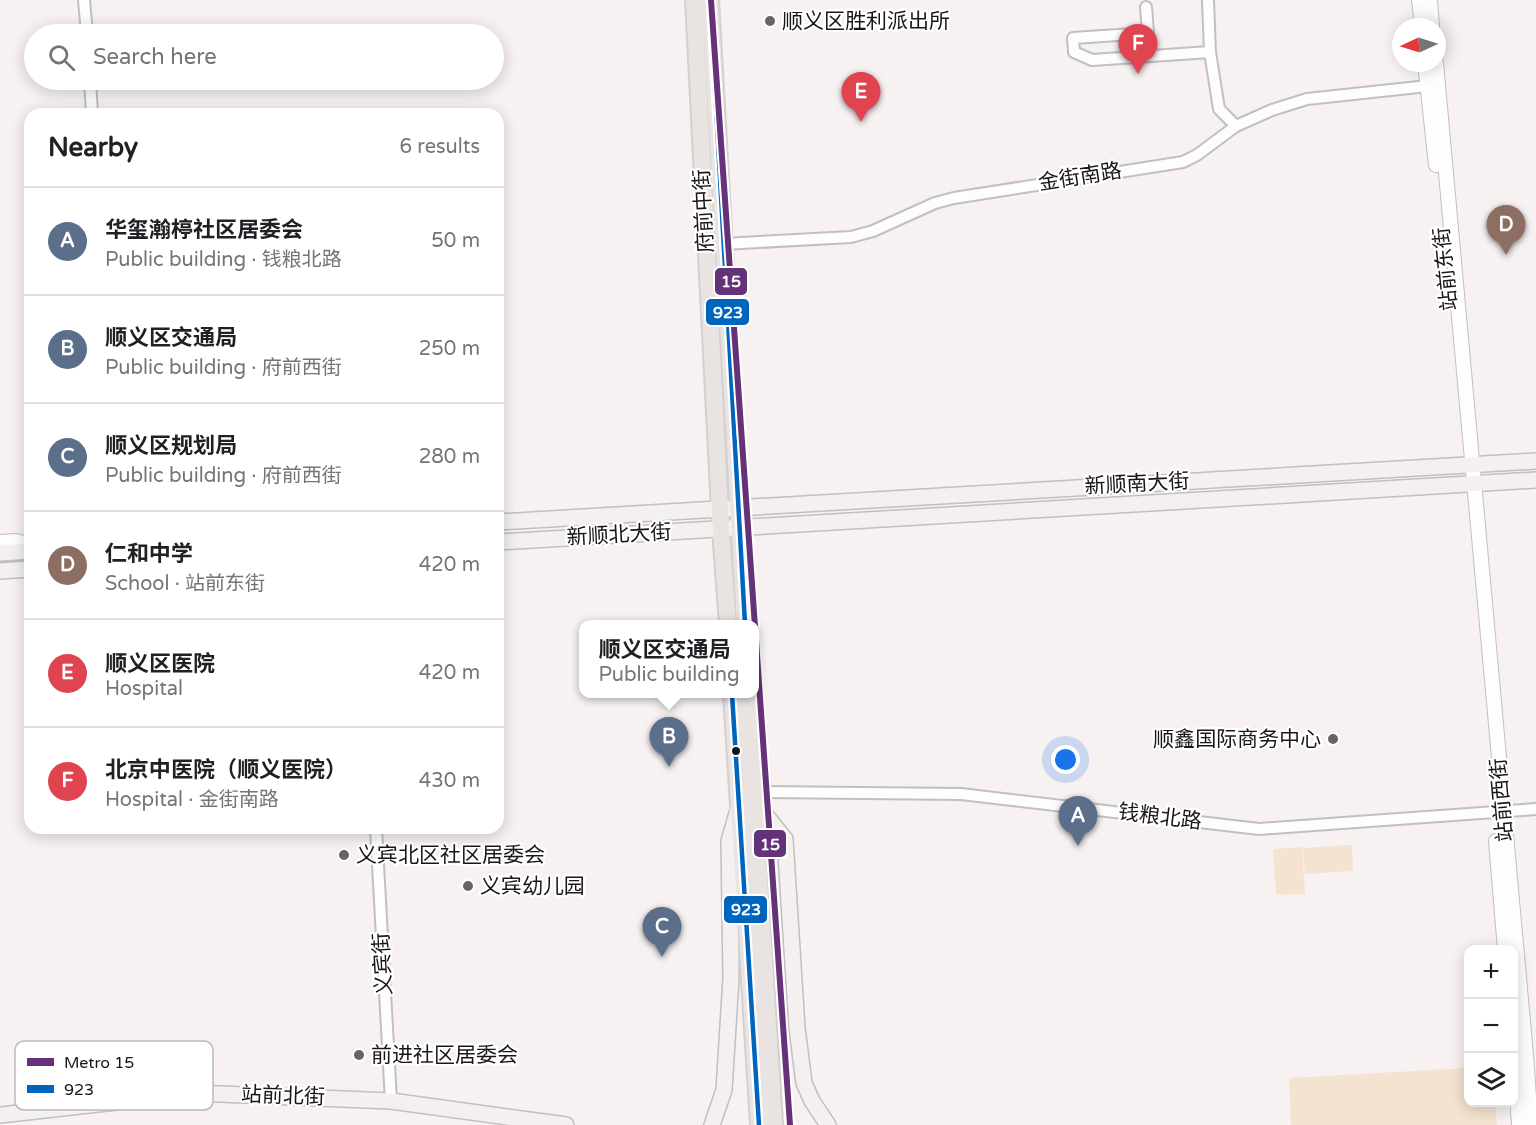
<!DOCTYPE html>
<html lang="en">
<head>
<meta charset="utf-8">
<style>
  :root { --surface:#fff; --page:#f6f6f6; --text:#202124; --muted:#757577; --line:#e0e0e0; --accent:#676364 }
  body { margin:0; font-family:"Varela Round","Noto Sans SC",sans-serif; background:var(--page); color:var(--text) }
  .controls { position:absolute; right:18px; bottom:18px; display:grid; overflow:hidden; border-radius:12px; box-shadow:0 3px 15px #0003 }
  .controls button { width:54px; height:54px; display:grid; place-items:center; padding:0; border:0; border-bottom:2px solid var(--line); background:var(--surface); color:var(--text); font:30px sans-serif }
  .compass { position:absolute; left:1392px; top:18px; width:54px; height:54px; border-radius:50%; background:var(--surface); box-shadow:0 3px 15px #0003; rotate:266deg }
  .you { position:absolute; left:1066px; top:760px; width:21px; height:21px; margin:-15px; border:4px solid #fff; border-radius:50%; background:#1a73e8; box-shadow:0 0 0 9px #1a73e833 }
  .badge { display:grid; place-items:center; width:39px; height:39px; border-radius:50%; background:var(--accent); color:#fff; font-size:20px; font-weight:700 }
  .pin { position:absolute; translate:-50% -50px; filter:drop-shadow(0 2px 3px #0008) }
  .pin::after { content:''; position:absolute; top:32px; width:21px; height:18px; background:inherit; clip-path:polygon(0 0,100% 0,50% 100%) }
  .popup { position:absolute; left:579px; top:620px; width:180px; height:78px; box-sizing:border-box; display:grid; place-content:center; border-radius:12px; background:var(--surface); filter:drop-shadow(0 2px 4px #0005); font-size:20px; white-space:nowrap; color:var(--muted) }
  .popup b { font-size:22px; color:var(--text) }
  .popup::after { content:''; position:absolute; left:50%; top:100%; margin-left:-12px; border:12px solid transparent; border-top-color:var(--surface) }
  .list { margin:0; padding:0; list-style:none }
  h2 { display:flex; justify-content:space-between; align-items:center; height:78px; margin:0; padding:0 24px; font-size:26px }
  h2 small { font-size:20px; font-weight:400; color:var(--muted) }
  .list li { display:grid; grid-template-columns:39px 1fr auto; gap:18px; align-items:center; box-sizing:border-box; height:108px; padding:0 24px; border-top:2px solid var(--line) }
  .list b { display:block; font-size:22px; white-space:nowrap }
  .list p { margin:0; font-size:20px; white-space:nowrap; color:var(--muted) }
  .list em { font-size:20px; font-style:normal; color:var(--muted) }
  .icon { flex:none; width:33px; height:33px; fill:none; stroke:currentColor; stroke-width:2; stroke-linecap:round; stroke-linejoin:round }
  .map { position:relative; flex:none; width:1536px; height:1125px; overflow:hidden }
  .search { position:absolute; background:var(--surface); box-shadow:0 3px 15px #0003; left:24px; top:24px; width:480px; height:66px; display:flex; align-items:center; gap:15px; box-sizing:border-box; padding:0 21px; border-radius:33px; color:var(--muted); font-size:22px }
  .panel { position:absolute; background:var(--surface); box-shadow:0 3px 15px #0003; left:24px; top:108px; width:480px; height:726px; border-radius:18px }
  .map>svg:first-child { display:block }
  .green { fill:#f4e3d0 }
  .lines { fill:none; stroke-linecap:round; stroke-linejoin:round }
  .minor-casing { stroke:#c3bebf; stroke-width:14 }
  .tertiary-casing { stroke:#c3bebf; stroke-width:16 }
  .secondary-casing { stroke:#c3bebf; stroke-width:18 }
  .primary-casing { stroke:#d2d0d0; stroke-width:20 }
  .minor { stroke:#fefdfd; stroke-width:10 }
  .tertiary { stroke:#fefdfd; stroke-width:14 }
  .secondary { stroke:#f4f0ef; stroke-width:15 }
  .primary { stroke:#e9e3e1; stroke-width:16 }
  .bus-1-casing { stroke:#fff; stroke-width:9 }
  .bus-1 { stroke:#0065bd; stroke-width:4.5 }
  .metro-1-casing { stroke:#fff; stroke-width:10 }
  .metro-1 { stroke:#653279; stroke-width:6 }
  .poi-dot { fill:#676364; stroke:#fff; stroke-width:2 }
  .bus-dot { fill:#191617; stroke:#fff; stroke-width:2 }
  .labels { text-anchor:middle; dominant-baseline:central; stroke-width:4.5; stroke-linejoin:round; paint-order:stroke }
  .poi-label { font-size:21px; fill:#191617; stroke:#fff; text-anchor:start }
  .street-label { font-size:21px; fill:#191617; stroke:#fff }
  .key { fill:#fff; stroke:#bab9b9; stroke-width:1.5 }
  .key-label { font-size:16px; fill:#191617 }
  .line-badge { stroke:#fff; stroke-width:2 }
  .badge-label { font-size:16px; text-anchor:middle; font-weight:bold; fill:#fff }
</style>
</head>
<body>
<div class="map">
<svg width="1536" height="1125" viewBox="0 0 1536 1125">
  <rect width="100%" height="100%" fill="#f7f1f2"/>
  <path class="green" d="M 1352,845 L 1353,871 L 1305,874 L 1303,848 Z
    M 1302,847 L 1305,894 L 1276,895 L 1273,849 Z
    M 1468,1068 L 1468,1102 L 1495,1103 L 1497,1125 L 1291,1125 L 1289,1078 Z"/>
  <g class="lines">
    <defs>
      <path id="minor" d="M 84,0 L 87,34
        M 1208,0 L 1210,52 L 1219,109 L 1236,126
        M 1146,7 L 1148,33 L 1073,38 L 1074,52 L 1092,60 L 1210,52
        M 90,80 L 92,114
        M 723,244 L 851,237 L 873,231 L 935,203 L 954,198 L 1183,162 L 1197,155 L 1236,126 L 1272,110 L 1307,99 L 1428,86
        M 754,792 L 961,794 L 1259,829 L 1536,809
        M 376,828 L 391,1101"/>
      <path id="tertiary" d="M 1419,0 L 1422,27
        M 1430,0 L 1432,27
        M 1425,63 L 1436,165
        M 1436,63 L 1526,1055 L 1531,1125
        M 0,542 L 16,541 L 30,544
        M 1496,841 L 1505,950
        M 1514,1049 L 1519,1125"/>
      <path id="secondary" d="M 498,522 L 1536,461
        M 498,542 C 844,523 1190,502 1536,480
        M 0,553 L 30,551
        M 0,571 L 30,569
        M 755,802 L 785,839 L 797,1028 L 804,1083 L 812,1101 L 828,1125
        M 0,1115 L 196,1093 L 391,1101 L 566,1125
        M 712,1125 L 724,1090 L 731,978 L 729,841 L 738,810"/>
      <path id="primary" d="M 694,0 L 721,530 L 728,624
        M 710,0 L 745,624
        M 732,694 L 759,1125
        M 748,694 L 774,1125"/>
    </defs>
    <use href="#minor" class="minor-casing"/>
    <use href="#tertiary" class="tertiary-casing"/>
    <use href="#secondary" class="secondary-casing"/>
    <use href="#primary" class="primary-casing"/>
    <use href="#minor" class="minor"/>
    <use href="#tertiary" class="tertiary"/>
    <use href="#secondary" class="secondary"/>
    <use href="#primary" class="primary"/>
    <defs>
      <path id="bus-1" d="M 710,0 L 745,624
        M 732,694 L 759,1125"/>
    </defs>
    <use href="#bus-1" class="bus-1-casing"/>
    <use href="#bus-1" class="bus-1"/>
    <defs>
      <path id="metro-1" d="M 711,0 L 790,1125"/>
    </defs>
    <use href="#metro-1" class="metro-1-casing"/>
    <use href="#metro-1" class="metro-1"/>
  </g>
  <g class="poi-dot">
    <circle cx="770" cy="21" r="6"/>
    <circle cx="1333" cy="739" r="6"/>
    <circle cx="344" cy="855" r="6"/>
    <circle cx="468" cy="886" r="6"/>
    <circle cx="359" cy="1055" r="6"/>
  </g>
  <circle class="bus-dot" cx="736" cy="751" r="5"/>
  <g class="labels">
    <g class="poi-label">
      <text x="782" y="21">顺义区胜利派出所</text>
      <text x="1321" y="739" text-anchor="end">顺鑫国际商务中心</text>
      <text x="356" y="855">义宾北区社区居委会</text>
      <text x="480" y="886">义宾幼儿园</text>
      <text x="371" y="1055">前进社区居委会</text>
    </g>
    <g class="street-label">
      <text transform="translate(1080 177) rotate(-9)">金街南路</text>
      <text transform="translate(704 211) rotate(-93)">府前中街</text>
      <text transform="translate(1446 269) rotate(-96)">站前东街</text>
      <text transform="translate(1137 484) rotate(-3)">新顺南大街</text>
      <text transform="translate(619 535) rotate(-3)">新顺北大街</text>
      <text transform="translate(1502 800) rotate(-95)">站前西街</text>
      <text transform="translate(1160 817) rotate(7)">钱粮北路</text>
      <text transform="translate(383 964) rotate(-93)">义宾街</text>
      <text transform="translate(283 1096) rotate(2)">站前北街</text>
    </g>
  </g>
  <rect x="15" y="1041" width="198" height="69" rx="9" class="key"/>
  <rect x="27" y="1058" width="27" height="8" fill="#653279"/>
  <rect x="27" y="1085" width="27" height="8" fill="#0065bd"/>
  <g class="key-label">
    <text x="64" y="1068">Metro 15</text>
    <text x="64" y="1095">923</text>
  </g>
  <g class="line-badge">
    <rect x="714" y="267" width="34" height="29" rx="6" fill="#653279"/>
    <rect x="705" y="298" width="45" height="28" rx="6" fill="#0065bd"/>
    <rect x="753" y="829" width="34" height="29" rx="6" fill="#653279"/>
    <rect x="723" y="895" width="45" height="29" rx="6" fill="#0065bd"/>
  </g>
  <g class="badge-label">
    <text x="731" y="287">15</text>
    <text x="728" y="318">923</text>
    <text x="770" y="850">15</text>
    <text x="746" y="915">923</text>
  </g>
</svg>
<div class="controls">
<button>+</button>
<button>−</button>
<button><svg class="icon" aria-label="layers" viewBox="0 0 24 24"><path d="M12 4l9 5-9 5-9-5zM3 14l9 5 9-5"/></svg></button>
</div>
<svg class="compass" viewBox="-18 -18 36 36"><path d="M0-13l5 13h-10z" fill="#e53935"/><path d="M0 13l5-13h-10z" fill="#757577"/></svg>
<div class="you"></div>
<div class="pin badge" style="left:1078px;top:846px;background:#5c6f8a">A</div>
<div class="pin badge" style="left:669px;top:767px;background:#5c6f8a">B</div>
<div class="popup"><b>顺义区交通局</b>Public building</div>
<div class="pin badge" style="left:662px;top:957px;background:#5c6f8a">C</div>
<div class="pin badge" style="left:1506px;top:255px;background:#8d6e63">D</div>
<div class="pin badge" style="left:861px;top:122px;background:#e0444e">E</div>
<div class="pin badge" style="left:1138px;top:74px;background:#e0444e">F</div>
<div class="search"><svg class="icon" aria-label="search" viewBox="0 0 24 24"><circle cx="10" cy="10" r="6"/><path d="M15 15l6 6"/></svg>Search here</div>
<section class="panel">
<h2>Nearby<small>6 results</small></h2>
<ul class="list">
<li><span class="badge" style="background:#5c6f8a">A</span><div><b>华玺瀚楟社区居委会</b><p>Public building · 钱粮北路</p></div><em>50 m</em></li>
<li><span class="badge" style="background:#5c6f8a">B</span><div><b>顺义区交通局</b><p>Public building · 府前西街</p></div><em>250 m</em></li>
<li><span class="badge" style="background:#5c6f8a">C</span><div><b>顺义区规划局</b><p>Public building · 府前西街</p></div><em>280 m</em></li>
<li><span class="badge" style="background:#8d6e63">D</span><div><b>仁和中学</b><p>School · 站前东街</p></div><em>420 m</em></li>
<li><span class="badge" style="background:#e0444e">E</span><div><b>顺义区医院</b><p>Hospital</p></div><em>420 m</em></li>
<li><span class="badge" style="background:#e0444e">F</span><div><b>北京中医院（顺义医院）</b><p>Hospital · 金街南路</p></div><em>430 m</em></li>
</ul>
</section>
</div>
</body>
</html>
